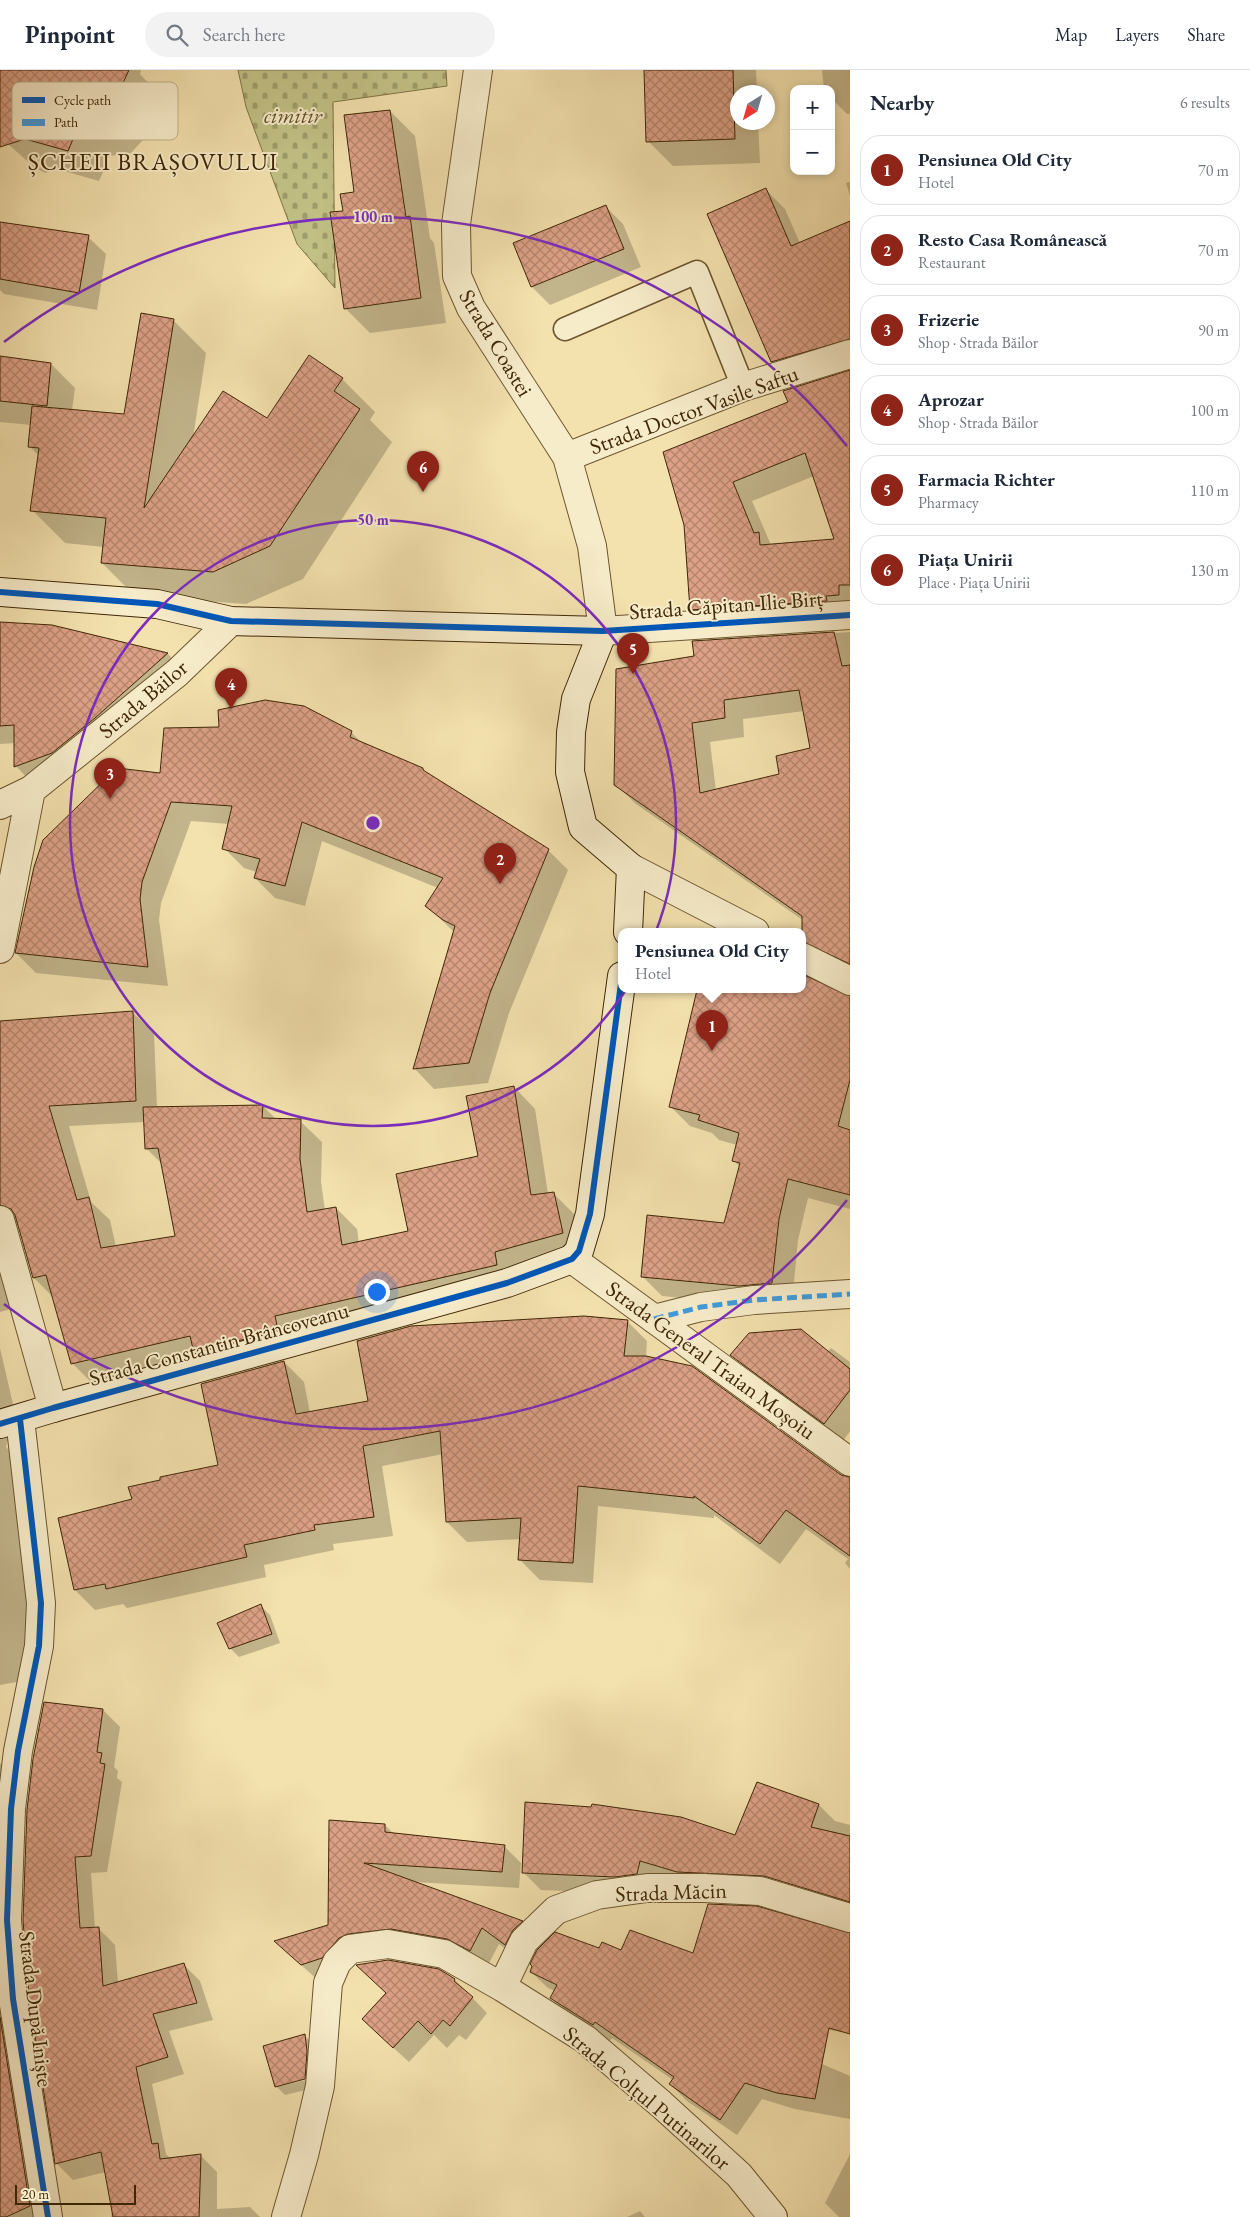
<!DOCTYPE html>
<html lang="en">
<head>
<meta charset="utf-8">
<style>
  :root { --surface:#fff; --page:#f2f2f3; --text:#1f2937; --muted:#747a83; --line:#e0e1e3; --accent:#8f2418 }
  body { margin:0; font-family:"EB Garamond",serif; background:var(--page); color:var(--text) }
  .controls { position:absolute; right:15px; top:15px; display:grid; overflow:hidden; border-radius:10px; box-shadow:0 2px 8px #0003 }
  .controls button { width:45px; height:45px; display:grid; place-items:center; padding:0; border:0; border-bottom:1px solid var(--line); background:var(--surface); color:var(--text); font:25px sans-serif }
  .compass { position:absolute; left:730px; top:15px; width:45px; height:45px; border-radius:50%; background:var(--surface); box-shadow:0 2px 8px #0003; rotate:217deg }
  .scale { position:absolute; left:15px; bottom:12px; width:121px; box-sizing:border-box; padding-left:5px; border:2px solid #402706; border-top:0; font-size:14px; line-height:18px; white-space:nowrap; color:#402706; -webkit-text-stroke:4px #f7ecca; paint-order:stroke }
  .you { position:absolute; left:376px; top:1221px; width:18px; height:18px; margin:-12px; border:4px solid #fff; border-radius:50%; background:#1a73e8; box-shadow:0 0 0 8px #1a73e833 }
  .badge { display:grid; place-items:center; width:32px; height:32px; border-radius:50%; background:var(--accent); color:#fff; font-size:16px; font-weight:700 }
  .pin { position:absolute; translate:-50% -41px; filter:drop-shadow(0 1px 2px #0008) }
  .pin::after { content:''; position:absolute; top:26px; width:18px; height:15px; background:inherit; clip-path:polygon(0 0,100% 0,50% 100%) }
  .popup { position:absolute; left:618px; top:858px; width:188px; height:65px; box-sizing:border-box; display:grid; place-content:center; border-radius:10px; background:var(--surface); filter:drop-shadow(0 1px 4px #0005); font-size:16px; white-space:nowrap; color:var(--muted) }
  .popup b { font-size:19px; color:var(--text) }
  .popup::after { content:''; position:absolute; left:50%; top:100%; margin-left:-10px; border:10px solid transparent; border-top-color:var(--surface) }
  .list { margin:0; padding:0; list-style:none }
  h2 { display:flex; justify-content:space-between; align-items:center; height:65px; margin:0; padding:0 20px; font-size:21px }
  h2 small { font-size:16px; font-weight:400; color:var(--muted) }
  .list li { display:grid; grid-template-columns:32px 1fr auto; gap:15px; align-items:center; box-sizing:border-box; height:70px; margin:0 10px 10px; padding:0 10px; border:1px solid var(--line); border-radius:20px }
  .list b { display:block; font-size:19px; white-space:nowrap }
  .list p { margin:0; font-size:16px; white-space:nowrap; color:var(--muted) }
  .list em { font-size:16px; font-style:normal; color:var(--muted) }
  .icon { flex:none; width:28px; height:28px; fill:none; stroke:currentColor; stroke-width:2; stroke-linecap:round; stroke-linejoin:round }
  .map { position:relative; flex:none; width:850px; height:2147px; overflow:hidden }
  header { display:flex; align-items:center; gap:30px; box-sizing:border-box; height:70px; padding:0 25px; background:var(--surface); border-bottom:1px solid var(--line) }
  header strong { font-size:24px }
  nav { display:flex; gap:28px; margin-inline-start:auto; font-size:18px }
  .search { width:350px; height:45px; background:var(--page); display:flex; align-items:center; gap:12px; box-sizing:border-box; padding:0 18px; border-radius:28px; color:var(--muted); font-size:19px }
  main { display:flex }
  aside { flex:1; background:var(--surface) }
  .map>svg:first-child { display:block }
  .cemetery { fill:url(#cemetery-stones); stroke:#817446 }
  .shadow { fill:#0003; fill-rule:evenodd }
  .building { fill:url(#building-cross-hatch); stroke:#402706; fill-rule:evenodd }
  .lines { fill:none; stroke-linecap:round; stroke-linejoin:round }
  .lane-casing { stroke:#6d5630; stroke-width:25 }
  .street-casing { stroke:#6d5630; stroke-width:30 }
  .secondary-casing { stroke:#402706; stroke-width:30 }
  .lane { stroke:#f7ecca; stroke-width:22 }
  .street { stroke:#f7ecca; stroke-width:28 }
  .secondary { stroke:#f7ecca; stroke-width:28 }
  .quiet { stroke:#3f9cdd; stroke-width:5; stroke-dasharray:10 5; stroke-linecap:butt }
  .cycleway-casing { stroke:#f7ecca; stroke-width:9 }
  .cycleway { stroke:#0057b8; stroke-width:6 }
  .ring { fill:none; stroke:#7b2cbf; stroke-width:2.5 }
  .labels { text-anchor:middle; dominant-baseline:central; stroke-width:4; stroke-linejoin:round; paint-order:stroke }
  .park-label { font-size:22px; font-style:italic; fill:#604e26; stroke:#f7ecca }
  .street-label { font-size:22px; fill:#402706; stroke:#f7ecca }
  .neighbourhood-label { font-size:24px; letter-spacing:1px; fill:#402706; stroke:#f7ecca }
  .key { fill:#f7ecca; stroke:#c0b18f; stroke-width:1 }
  .key-label { font-size:14px; fill:#402706 }
  .centre { fill:#7b2cbf; stroke:#f7ecca; stroke-width:2.5 }
  .ring-label { font-size:15px; text-anchor:middle; font-weight:bold; fill:#7b2cbf; stroke:#f7ecca; stroke-width:4; stroke-linejoin:round; paint-order:stroke }
</style>
</head>
<body>
<header>
<strong>Pinpoint</strong>
<div class="search"><svg class="icon" aria-label="search" viewBox="0 0 24 24"><circle cx="10" cy="10" r="6"/><path d="M15 15l6 6"/></svg>Search here</div>
<nav><a>Map</a><a>Layers</a><a>Share</a></nav>
</header>
<main>
<div class="map">
<svg width="850" height="2147" viewBox="0 0 850 2147">
  <defs>
    <pattern id="cemetery-stones" width="16" height="16" patternUnits="userSpaceOnUse" patternTransform="scale(1.25)"><rect width="16" height="16" fill="#c2c186"/><path d="M2 7V4a2 2 0 0 1 4 0v3zM10 15v-3a2 2 0 0 1 4 0v3z" fill="#9f9d6c"/></pattern>
    <pattern id="building-cross-hatch" width="8" height="8" patternUnits="userSpaceOnUse" patternTransform="scale(1.25)"><rect width="8" height="8" fill="#dca186"/><path d="M0 0l8 8M0 8l8-8" fill="none" stroke="#b4836c"/></pattern>
  </defs>
  <rect width="100%" height="100%" fill="#f3e1ae"/>
  <filter id="stains"><feTurbulence type="fractalNoise" baseFrequency=".004" numOctaves="4"/><feColorMatrix values="0 0 0 0 .2 0 0 0 0 .09 0 0 0 0 .02 0 0 0 .5 -.17"/></filter>
  <radialGradient id="worn" r=".72"><stop offset=".6" stop-color="#630" stop-opacity="0"/><stop offset="1" stop-color="#630" stop-opacity=".3"/></radialGradient>
  <path class="cemetery" d="M 238,0 L 446,0 L 447,16 L 333,32 L 335,218 L 297,174 L 246,37 Z"/>
  <path class="shadow" d="M 0,0 L 141,0 L 140,4 L 151,16 L 150,20 L 160,30 L 153,44 L 160,51 L 131,83 L 110,86 L 99,111 L 57,99 L 45,103 L 34,97 L 0,67 Z
    M 645,0 L 756,0 L 757,22 L 738,22 L 738,52 L 758,52 L 760,93 L 673,96 L 648,71 Z
    M 822,0 L 850,0 L 850,44 L 847,44 L 831,28 L 831,19 L 824,19 Z
    M 390,41 L 415,66 L 430,168 L 434,173 L 446,253 L 370,263 L 345,238 L 344,142 L 356,123 Z
    M 850,112 L 850,126 L 846,113 Z
    M 766,120 L 785,139 L 800,173 L 850,152 L 850,293 L 791,311 L 772,291 Z
    M 605,136 L 623,154 L 641,197 L 550,235 L 532,217 L 514,174 Z
    M 0,153 L 88,167 L 106,184 L 97,240 L 4,224 L 0,220 Z
    M 173,250 L 206,283 L 193,368 L 267,350 L 342,309 L 375,342 L 370,350 L 392,372 L 303,509 L 246,534 L 135,526 L 102,493 L 104,477 L 65,473 L 32,440 L 39,386 L 29,376 L 31,355 L 0,352 L 0,287 L 51,294 L 75,318 L 72,340 L 125,345 Z
    M 850,302 L 850,549 L 711,558 L 691,539 L 685,454 L 790,332 ZM 814,406 L 835,470 L 771,475 L 752,431 Z
    M 0,553 L 52,556 L 168,584 L 184,600 L 32,713 L 16,696 L 15,673 L 0,674 Z
    M 850,562 L 850,883 L 636,734 L 616,715 L 695,587 L 694,572 ZM 804,641 L 812,679 L 780,704 L 716,721 L 710,672 L 744,667 L 743,649 Z
    M 351,662 L 363,674 L 423,699 L 430,706 L 548,780 L 568,800 L 509,943 L 488,1013 L 434,1019 L 415,999 L 454,862 L 427,836 L 438,818 L 322,771 L 305,836 L 275,828 L 255,808 L 257,802 L 244,798 L 224,778 L 229,754 L 191,751 L 161,833 L 159,850 L 168,916 L 36,903 L 16,883 L 34,795 L 161,705 Z
    M 802,914 L 850,942 L 850,1139 L 808,1128 L 798,1170 L 792,1233 L 760,1236 L 662,1226 L 642,1206 L 725,1154 L 741,1098 L 733,1090 L 737,1075 L 719,1070 L 712,1063 L 690,1056 L 670,1036 L 698,920 L 802,920 Z
    M 132,942 L 154,963 L 157,1038 L 263,1036 L 277,1050 L 300,1051 L 322,1072 L 321,1112 L 325,1140 L 336,1138 L 357,1159 L 359,1173 L 410,1162 L 480,1087 L 514,1017 L 535,1039 L 548,1124 L 553,1123 L 575,1145 L 583,1184 L 93,1314 L 72,1293 L 54,1228 L 34,1208 L 19,1155 L 10,1160 L 23,1236 L 0,1242 L 0,952 ZM 145,1052 L 146,1078 L 162,1094 L 176,1167 L 116,1177 L 110,1150 L 91,1132 L 69,1056 Z
    M 627,1251 L 647,1271 L 646,1287 L 840,1406 L 850,1408 L 850,1499 L 845,1493 L 848,1489 L 806,1459 L 780,1494 L 714,1445 L 714,1448 L 598,1436 L 593,1513 L 540,1510 L 520,1490 L 521,1469 L 467,1472 L 447,1452 L 443,1384 L 382,1396 L 393,1466 L 333,1474 L 334,1480 L 264,1495 L 266,1507 L 127,1538 L 123,1534 L 95,1540 L 75,1520 L 60,1449 L 133,1430 L 220,1396 L 284,1292 L 304,1312 L 310,1343 L 369,1332 Z
    M 0,1278 L 19,1360 L 9,1365 L 6,1377 L 20,1392 L 35,1479 L 27,1610 L 0,1615 Z
    M 831,1278 L 850,1292 L 850,1361 L 843,1371 L 750,1303 L 732,1285 L 827,1282 Z
    M 261,1536 L 270,1545 L 280,1573 L 239,1587 L 230,1578 Z
    M 45,1633 L 103,1640 L 120,1657 L 114,1697 L 118,1701 L 117,1708 L 122,1712 L 107,1802 L 91,1803 L 95,1858 L 98,1858 L 115,1875 L 118,1913 L 183,1894 L 200,1911 L 213,1950 L 169,1961 L 184,2004 L 152,2014 L 166,2084 L 171,2089 L 200,2085 L 217,2102 L 217,2139 L 250,2137 L 260,2147 L 111,2147 L 113,2138 L 106,2102 L 73,2110 L 57,2094 Z
    M 0,1693 L 18,1710 L 8,1869 L 46,2147 L 0,2147 Z
    M 819,1735 L 835,1751 L 850,1755 L 850,1827 L 767,1806 L 776,1811 L 791,1826 L 633,1824 L 541,1820 L 523,1802 L 735,1767 Z
    M 385,1755 L 394,1764 L 504,1776 L 521,1793 L 519,1818 L 414,1812 L 522,1852 L 539,1868 L 522,1891 L 499,1874 L 487,1897 L 366,1880 L 319,1911 L 293,1888 L 277,1872 L 330,1856 Z
    M 850,1864 L 850,1963 L 701,1942 L 850,2006 L 850,2049 L 795,2039 L 762,2029 L 737,2065 L 687,2031 L 670,2014 L 673,2010 L 612,1968 L 610,1971 L 568,1945 L 551,1928 L 555,1921 L 548,1918 L 531,1902 L 600,1880 L 693,1885 Z
    M 455,1910 L 487,1943 L 466,1970 L 459,1965 L 447,1978 L 434,1965 L 409,1992 L 378,1964 Z
    M 304,1965 L 313,1974 L 314,2018 L 285,2025 L 276,2016 ZM 311,2006 L 311,2009 L 280,2016 L 280,2014 Z
    M 850,2084 L 850,2147 L 839,2147 L 825,2133 Z
    M 640,2141 L 645,2147 L 627,2147 Z"/>
  <path class="building" d="M 0,0 L 129,0 L 122,15 L 131,20 L 100,52 L 79,55 L 68,81 L 25,69 L 0,77 Z
    M 644,0 L 733,0 L 735,69 L 646,72 Z
    M 390,40 L 406,147 L 410,146 L 421,228 L 344,239 L 330,142 L 343,141 L 340,124 L 354,122 L 344,45 Z
    M 766,118 L 791,176 L 850,151 L 850,269 L 771,292 L 707,144 Z
    M 606,135 L 624,179 L 531,217 L 513,173 Z
    M 0,152 L 89,165 L 79,223 L 0,209 Z
    M 141,243 L 174,249 L 144,438 L 223,321 L 267,348 L 309,285 L 343,308 L 334,321 L 360,339 L 270,476 L 213,502 L 101,493 L 106,448 L 30,441 L 39,378 L 28,377 L 32,336 L 124,344 Z
    M 0,286 L 51,293 L 47,336 L 0,331 Z
    M 850,300 L 850,515 L 839,515 L 839,525 L 826,526 L 827,531 L 690,540 L 684,455 L 663,382 L 788,332 L 783,321 ZM 805,383 L 834,469 L 760,475 L 759,462 L 754,463 L 733,412 Z
    M 0,552 L 52,555 L 168,583 L 95,648 L 52,683 L 14,697 L 14,655 L 0,656 Z
    M 834,562 L 842,596 L 850,595 L 850,894 L 802,872 L 802,846 L 614,715 L 616,599 L 694,586 L 692,571 ZM 799,620 L 810,678 L 776,686 L 779,704 L 700,723 L 692,653 L 725,648 L 724,630 Z
    M 265,630 L 304,636 L 352,661 L 350,667 L 423,698 L 423,700 L 549,779 L 490,923 L 469,993 L 413,999 L 455,856 L 443,850 L 425,836 L 443,808 L 302,752 L 285,816 L 254,808 L 260,789 L 222,779 L 232,736 L 171,732 L 142,812 L 140,829 L 148,897 L 15,883 L 34,797 L 43,770 L 117,698 L 160,703 L 164,658 L 219,657 L 218,640 Z
    M 802,904 L 850,926 L 850,1010 L 838,1056 L 850,1060 L 850,1125 L 788,1109 L 779,1149 L 772,1213 L 739,1216 L 641,1207 L 647,1145 L 724,1153 L 740,1093 L 732,1091 L 739,1063 L 698,1050 L 700,1045 L 669,1037 L 697,920 L 802,920 Z
    M 133,941 L 136,1031 L 49,1036 L 77,1130 L 89,1127 L 101,1178 L 175,1166 L 158,1078 L 145,1079 L 143,1037 L 263,1035 L 262,1048 L 301,1049 L 300,1089 L 307,1142 L 336,1137 L 342,1175 L 408,1161 L 396,1104 L 478,1086 L 466,1026 L 514,1016 L 531,1125 L 554,1122 L 563,1163 L 495,1182 L 497,1195 L 275,1246 L 278,1260 L 194,1283 L 190,1266 L 71,1294 L 46,1205 L 33,1208 L 15,1145 L 11,1139 L 0,1135 L 0,951 Z
    M 584,1246 L 628,1250 L 624,1286 L 646,1286 L 692,1296 L 841,1405 L 850,1407 L 850,1486 L 786,1440 L 760,1474 L 694,1426 L 694,1428 L 578,1416 L 573,1493 L 518,1490 L 521,1448 L 446,1452 L 440,1361 L 363,1376 L 374,1447 L 314,1455 L 315,1460 L 244,1475 L 247,1487 L 106,1519 L 105,1514 L 74,1520 L 58,1448 L 132,1429 L 128,1417 L 160,1410 L 160,1407 L 218,1395 L 201,1314 L 284,1291 L 296,1344 L 368,1331 L 357,1271 L 411,1256 Z
    M 801,1259 L 850,1299 L 850,1320 L 824,1354 L 730,1285 L 749,1263 Z
    M 261,1534 L 272,1564 L 229,1579 L 217,1553 Z
    M 44,1632 L 103,1639 L 97,1682 L 102,1683 L 100,1693 L 105,1694 L 91,1786 L 75,1787 L 80,1858 L 99,1857 L 103,1916 L 184,1893 L 197,1933 L 153,1944 L 168,1987 L 136,1997 L 152,2074 L 158,2073 L 160,2089 L 201,2084 L 199,2147 L 113,2147 L 101,2082 L 55,2094 L 29,1927 L 23,1850 L 27,1740 L 33,1689 Z
    M 757,1712 L 819,1734 L 811,1757 L 850,1766 L 850,1832 L 764,1806 L 677,1802 L 640,1791 L 637,1804 L 615,1807 L 522,1803 L 525,1732 L 591,1737 L 592,1734 L 681,1747 L 735,1765 Z
    M 329,1750 L 385,1754 L 385,1762 L 505,1775 L 502,1802 L 364,1793 L 523,1851 L 513,1860 L 505,1875 L 482,1858 L 470,1881 L 447,1869 L 391,1859 L 348,1864 L 339,1868 L 322,1888 L 301,1895 L 274,1871 L 328,1855 Z
    M 708,1834 L 757,1836 L 850,1863 L 850,1964 L 829,1958 L 815,2029 L 777,2023 L 745,2013 L 720,2050 L 669,2014 L 674,2007 L 595,1952 L 593,1955 L 550,1928 L 557,1915 L 530,1902 L 532,1896 L 530,1894 L 537,1880 L 555,1862 L 599,1878 L 602,1872 L 621,1880 L 630,1860 L 693,1883 Z
    M 388,1890 L 439,1899 L 455,1909 L 454,1911 L 473,1927 L 450,1956 L 443,1950 L 431,1964 L 418,1951 L 393,1978 L 362,1949 L 386,1923 L 356,1895 Z
    M 0,1947 L 30,2136 L 6,2147 L 0,2147 Z
    M 305,1964 L 307,1981 L 305,2009 L 275,2017 L 263,1976 Z"/>
  <g class="lines">
    <defs>
      <path id="lane" d="M 565,259 L 697,202 L 743,317"/>
      <path id="street" d="M 478,0 L 456,154 L 457,206 L 471,238 L 567,387 L 592,476 L 603,561 L 850,545
        M 567,387 L 743,317 L 850,284
        M 0,735 L 31,720 L 177,603 L 231,551
        M 631,798 L 755,862
        M 0,879 L 31,720
        M 802,887 L 850,911
        M 0,1150 L 53,1338
        M 572,1189 L 850,1392
        M 654,1249 L 701,1237 L 754,1230 L 850,1224
        M 20,1349 L 41,1533 L 39,1576 L 18,1681 L 11,1739 L 7,1850 L 13,1929 L 48,2147
        M 502,1917 L 524,1871 L 556,1840 L 597,1825 L 647,1818 L 704,1818 L 760,1821 L 850,1848
        M 286,2147 L 304,2085 L 320,2016 L 328,1913 L 337,1892 L 350,1879 L 388,1874 L 444,1884 L 502,1917 L 585,1969 L 661,2034 L 739,2105 L 773,2147"/>
      <path id="secondary" d="M 0,522 L 157,534 L 231,551 L 603,561 L 576,629 L 571,662 L 570,702 L 583,757 L 631,798 L 628,862
        M 0,1354 L 53,1338 L 507,1213 L 572,1189 L 579,1181 L 590,1144 L 622,906"/>
    </defs>
    <use href="#lane" class="lane-casing"/>
    <use href="#street" class="street-casing"/>
    <use href="#secondary" class="secondary-casing"/>
    <use href="#lane" class="lane"/>
    <use href="#street" class="street"/>
    <use href="#secondary" class="secondary"/>
    <path class="quiet" d="M 654,1249 L 701,1237 L 754,1230 L 850,1224"/>
    <defs>
      <path id="cycleway" d="M 0,522 L 157,534 L 231,551 L 603,561 L 850,545
        M 20,1349 L 41,1533 L 39,1576 L 18,1681 L 11,1739 L 7,1850 L 13,1929 L 48,2147
        M 0,1354 L 53,1338 L 507,1213 L 572,1189 L 579,1181 L 590,1144 L 622,906"/>
    </defs>
    <use href="#cycleway" class="cycleway-casing"/>
    <use href="#cycleway" class="cycleway"/>
  </g>
  <g class="ring">
    <circle cx="373" cy="753" r="303"/>
    <path d="M847 1130A606 606 0 0 1 4 1234M4 272A606 606 0 0 1 847 376"/>
  </g>
  <g class="labels">
    <g class="park-label">
      <text x="293" y="45">cimitir</text>
    </g>
    <g class="street-label">
      <text transform="translate(496 273) rotate(59)">Strada Coastei</text>
      <text transform="translate(694 340) rotate(-20)">Strada Doctor Vasile Saftu</text>
      <text transform="translate(726 535) rotate(-4)">Strada Căpitan Ilie Birț</text>
      <text transform="translate(143 629) rotate(-40)">Strada Băilor</text>
      <text transform="translate(219 1274) rotate(-15)">Strada Constantin Brâncoveanu</text>
      <text transform="translate(711 1290) rotate(36)">Strada General Traian Moșoiu</text>
      <text transform="translate(671 1822) rotate(-2)">Strada Măcin</text>
      <text transform="translate(36 1939) rotate(83)">Strada După Iniște</text>
      <text transform="translate(647 2028) rotate(40)">Strada Colțul Putinarilor</text>
    </g>
    <g class="neighbourhood-label">
      <text x="153" y="91">ȘCHEII BRAȘOVULUI</text>
    </g>
  </g>
  <rect x="12" y="12" width="166" height="58" rx="8" class="key"/>
  <rect x="22" y="27" width="23" height="6" fill="#0057b8"/>
  <rect x="22" y="49" width="23" height="7" fill="#3f9cdd"/>
  <g class="key-label">
    <text x="54" y="35">Cycle path</text>
    <text x="54" y="57">Path</text>
  </g>
  <circle cx="373" cy="753" r="8" class="centre"/>
  <g class="ring-label">
    <text x="373" y="152">100 m</text>
    <text x="373" y="455">50 m</text>
  </g>
  <rect width="100%" height="100%" filter="url(#stains)"/>
  <rect width="100%" height="100%" fill="url(#worn)"/>
</svg>
<div class="controls">
<button>+</button>
<button>−</button>
</div>
<svg class="compass" viewBox="-18 -18 36 36"><path d="M0-13l5 13h-10z" fill="#e53935"/><path d="M0 13l5-13h-10z" fill="#747a83"/></svg>
<div class="scale">20 m</div>
<div class="you"></div>
<div class="pin badge" style="left:712px;top:981px">1</div>
<div class="popup"><b>Pensiunea Old City</b>Hotel</div>
<div class="pin badge" style="left:500px;top:814px">2</div>
<div class="pin badge" style="left:110px;top:729px">3</div>
<div class="pin badge" style="left:231px;top:639px">4</div>
<div class="pin badge" style="left:633px;top:604px">5</div>
<div class="pin badge" style="left:423px;top:422px">6</div>
</div>
<aside>
<h2>Nearby<small>6 results</small></h2>
<ul class="list">
<li><span class="badge">1</span><div><b>Pensiunea Old City</b><p>Hotel</p></div><em>70 m</em></li>
<li><span class="badge">2</span><div><b>Resto Casa Românească</b><p>Restaurant</p></div><em>70 m</em></li>
<li><span class="badge">3</span><div><b>Frizerie</b><p>Shop · Strada Băilor</p></div><em>90 m</em></li>
<li><span class="badge">4</span><div><b>Aprozar</b><p>Shop · Strada Băilor</p></div><em>100 m</em></li>
<li><span class="badge">5</span><div><b>Farmacia Richter</b><p>Pharmacy</p></div><em>110 m</em></li>
<li><span class="badge">6</span><div><b>Piața Unirii</b><p>Place · Piața Unirii</p></div><em>130 m</em></li>
</ul>
</aside>
</main>
</body>
</html>
